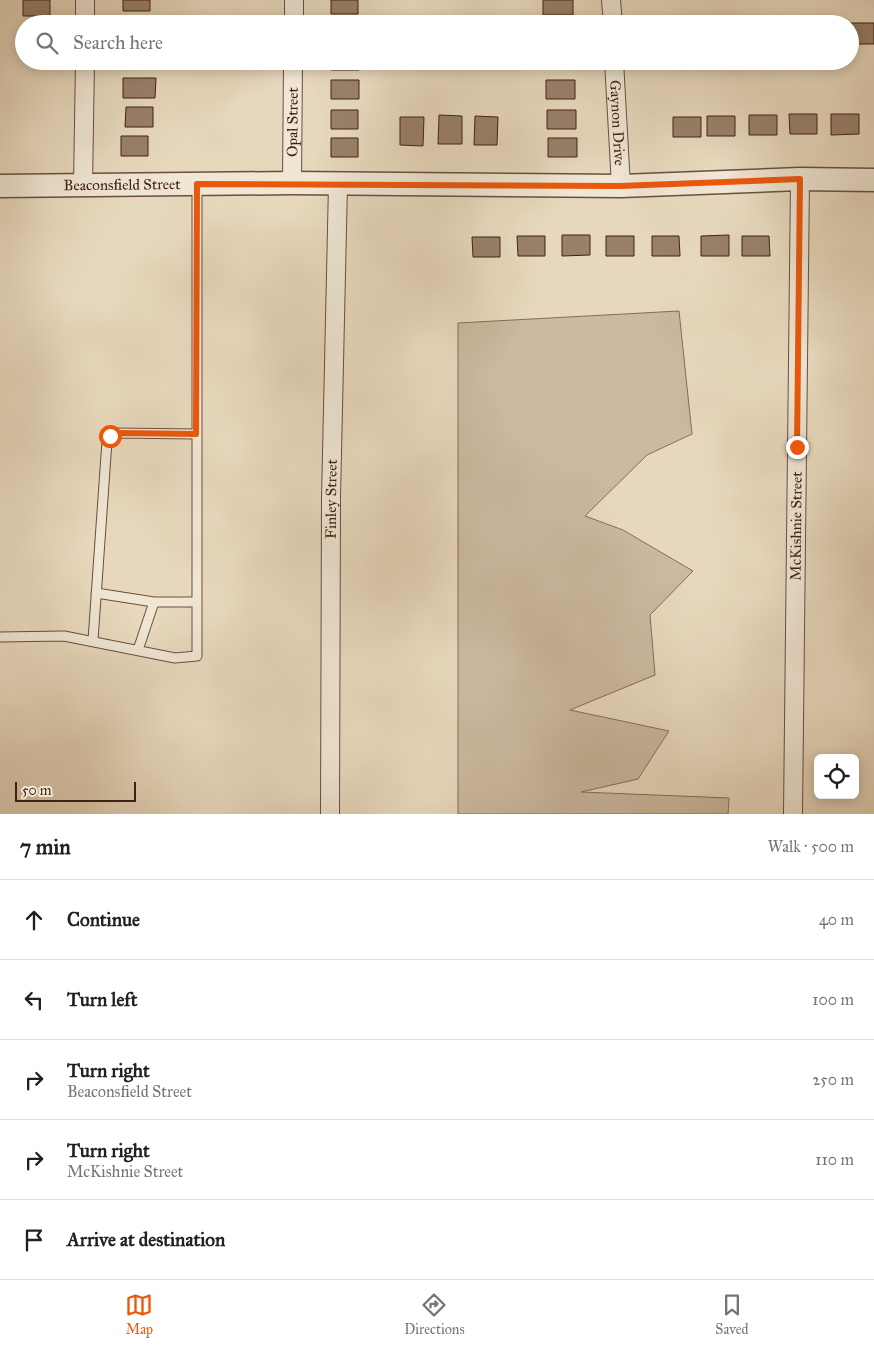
<!DOCTYPE html>
<html lang="en">
<head>
<meta charset="utf-8">
<style>
  :root { --surface:#fff; --page:#f6f6f6; --text:#202124; --muted:#757577; --line:#e0e0e0; --accent:#ea580c }
  body { margin:0; font-family:"IM FELL Great Primer",serif; background:var(--page); color:var(--text) }
  .controls { position:absolute; right:15px; bottom:15px; display:grid; overflow:hidden; border-radius:8px; box-shadow:0 2px 12px #0003 }
  .controls button { width:45px; height:45px; display:grid; place-items:center; padding:0; border:0; border-bottom:1px solid var(--line); background:var(--surface); color:var(--text); font:25px sans-serif }
  .scale { position:absolute; left:15px; bottom:12px; width:121px; box-sizing:border-box; padding-left:5px; border:2px solid #422013; border-top:0; font-size:14px; line-height:18px; white-space:nowrap; color:#422013; -webkit-text-stroke:4px #efe6d4; paint-order:stroke }
  .stop { position:absolute; width:15px; height:15px; margin:-11px; border:4px solid #ea580c; border-radius:50%; background:#fff }
  .stop.end { background:#ea580c; border-color:#fff; box-shadow:0 1px 5px #0008 }
  .list { margin:0; padding:0; list-style:none }
  h2 { display:flex; justify-content:space-between; align-items:center; height:65px; margin:0; padding:0 20px; font-size:21px }
  h2 small { font-size:16px; font-weight:400; color:var(--muted) }
  .list li { display:grid; grid-template-columns:32px 1fr auto; gap:15px; align-items:center; box-sizing:border-box; height:80px; padding:0 20px; border-top:1px solid var(--line) }
  .list b { display:block; font-size:19px; white-space:nowrap }
  .list p { margin:0; font-size:16px; white-space:nowrap; color:var(--muted) }
  .list em { font-size:16px; font-style:normal; color:var(--muted) }
  .icon { flex:none; width:28px; height:28px; fill:none; stroke:currentColor; stroke-width:2; stroke-linecap:round; stroke-linejoin:round }
  .map { position:relative; flex:none; width:874px; height:814px; overflow:hidden }
  .search { position:absolute; background:var(--surface); box-shadow:0 2px 12px #0003; left:15px; right:15px; top:15px; height:55px; display:flex; align-items:center; gap:12px; box-sizing:border-box; padding:0 18px; border-radius:28px; color:var(--muted); font-size:19px }
  .sheet { height:465px; background:var(--surface) }
  nav { display:flex; justify-content:space-around; align-items:center; box-sizing:border-box; height:70px; border-top:1px solid var(--line); background:var(--surface); font-size:14px; color:var(--muted) }
  nav a { display:grid; justify-items:center; gap:2px }
  nav .on { color:var(--accent) }
  .map>svg:first-child { display:block }
  .green { fill:#cbb9a0; stroke:#866c5a }
  .building { fill:#98806b; stroke:#422013 }
  .lines { fill:none; stroke-linecap:round; stroke-linejoin:round }
  .service-casing { stroke:#6b4e3e; stroke-width:11 }
  .minor-casing { stroke:#6b4e3e; stroke-width:20 }
  .tertiary-casing { stroke:#6b4e3e; stroke-width:25 }
  .service { stroke:#efe6d4; stroke-width:9 }
  .minor { stroke:#efe6d4; stroke-width:18 }
  .tertiary { stroke:#efe6d4; stroke-width:22 }
  .route { stroke:#ea580c; stroke-width:6 }
  .labels { text-anchor:middle; dominant-baseline:central; stroke-width:4; stroke-linejoin:round; paint-order:stroke }
  .street-label { font-size:15px; fill:#422013; stroke:#efe6d4 }
</style>
</head>
<body>
<div class="map">
<svg width="874" height="814" viewBox="0 0 874 814">
  <rect width="100%" height="100%" fill="#e7d8bd"/>
  <filter id="stains"><feTurbulence type="fractalNoise" baseFrequency=".004" numOctaves="4"/><feColorMatrix values="0 0 0 0 .2 0 0 0 0 .09 0 0 0 0 .02 0 0 0 .5 -.17"/></filter>
  <radialGradient id="worn" r=".72"><stop offset=".6" stop-color="#630" stop-opacity="0"/><stop offset="1" stop-color="#630" stop-opacity=".3"/></radialGradient>
  <path class="green" d="M 679,311 L 692,434 L 647,455 L 585,516 L 623,530 L 693,571 L 650,615 L 655,675 L 570,710 L 669,731 L 638,779 L 581,792 L 729,798 L 728,814 L 458,814 L 458,323 Z"/>
  <path class="building" d="M 23,0 L 50,0 L 50,16 L 23,16 Z
    M 123,0 L 150,0 L 150,11 L 123,11 Z
    M 331,0 L 358,0 L 358,14 L 331,14 Z
    M 543,0 L 573,0 L 573,15 L 543,15 Z
    M 123,20 L 150,21 L 150,24 L 123,24 Z
    M 544,20 L 573,21 L 573,24 L 544,24 Z
    M 332,21 L 359,21 L 359,24 L 332,24 Z
    M 832,23 L 874,23 L 874,44 L 850,44 L 850,24 Z
    M 123,61 L 156,61 L 156,69 L 123,68 Z
    M 331,61 L 359,61 L 359,70 L 331,70 Z
    M 123,78 L 156,78 L 155,98 L 123,98 Z
    M 331,80 L 359,80 L 359,99 L 331,99 Z
    M 546,80 L 575,80 L 575,99 L 546,99 Z
    M 126,107 L 153,107 L 153,127 L 125,127 Z
    M 331,110 L 358,110 L 358,129 L 331,129 Z
    M 547,110 L 576,110 L 576,129 L 547,129 Z
    M 789,114 L 817,114 L 817,134 L 790,134 Z
    M 831,114 L 859,114 L 859,134 L 831,135 Z
    M 439,115 L 462,116 L 462,144 L 438,144 Z
    M 749,115 L 777,115 L 777,135 L 749,135 Z
    M 475,116 L 498,117 L 497,145 L 474,145 Z
    M 707,116 L 735,116 L 735,136 L 707,136 Z
    M 400,117 L 424,117 L 423,146 L 400,145 Z
    M 673,117 L 701,117 L 701,137 L 673,137 Z
    M 121,136 L 148,136 L 148,156 L 121,156 Z
    M 331,138 L 358,138 L 358,157 L 331,157 Z
    M 548,138 L 577,138 L 577,157 L 548,157 Z
    M 562,235 L 590,235 L 590,255 L 562,256 Z
    M 729,235 L 729,256 L 701,256 L 701,236 Z
    M 517,236 L 545,236 L 545,256 L 518,256 Z
    M 606,236 L 634,236 L 634,256 L 606,256 Z
    M 652,236 L 679,236 L 680,256 L 652,256 Z
    M 742,236 L 769,236 L 770,256 L 742,256 Z
    M 472,237 L 500,237 L 500,257 L 473,257 Z"/>
  <g class="lines">
    <defs>
      <path id="service" d="M 96,593 L 154,602 L 197,602
        M 0,637 L 64,636 L 175,658 L 197,656 L 197,185
        M 93,640 L 107,441 L 116,433 L 196,434
        M 138,650 L 154,602"/>
      <g id="minor">
        <path d="M 611,0 L 613,24"/>
        <path d="M 85,24 L 85,0"/>
        <path d="M 294,24 L 294,0"/>
        <path id="s1" d="M 614,61 L 621,186"/>
        <path id="s2" d="M 292,183 L 293,61"/>
        <path d="M 83,185 L 85,61"/>
        <path id="s3" d="M 330,814 L 331,498 L 338,184"/>
        <path id="s4" d="M 793,814 L 800,179"/>
      </g>
      <g id="tertiary">
        <path id="s5" d="M 0,186 L 292,183 L 621,186 L 800,179 L 874,180"/>
      </g>
    </defs>
    <use href="#service" class="service-casing"/>
    <use href="#minor" class="minor-casing"/>
    <use href="#tertiary" class="tertiary-casing"/>
    <use href="#service" class="service"/>
    <use href="#minor" class="minor"/>
    <use href="#tertiary" class="tertiary"/>
  </g>
  <g class="lines">
    <path class="route" d="M 110,436 L 116,433 L 196,434 L 197,184 L 620,186 L 800,179 L 797,447"/>
  </g>
  <g class="labels">
    <g class="street-label">
      <text stroke="none"><textPath href="#s2" startOffset="61">Opal Street</textPath></text>
      <text stroke="none"><textPath href="#s1" startOffset="62">Gaynon Drive</textPath></text>
      <text stroke="none"><textPath href="#s5" startOffset="122">Beaconsfield Street</textPath></text>
      <text stroke="none"><textPath href="#s3" startOffset="315">Finley Street</textPath></text>
      <text stroke="none"><textPath href="#s4" startOffset="288">McKishnie Street</textPath></text>
    </g>
  </g>
  <rect width="100%" height="100%" filter="url(#stains)"/>
  <rect width="100%" height="100%" fill="url(#worn)"/>
</svg>
<div class="controls">
<button><svg class="icon" aria-label="locate" viewBox="0 0 24 24"><circle cx="12" cy="12" r="6"/><path d="M12 2v4M12 18v4M2 12h4M18 12h4"/></svg></button>
</div>
<div class="scale">50 m</div>
<div class="stop" style="left:110px;top:436px"></div>
<div class="stop end" style="left:797px;top:447px"></div>
<div class="search"><svg class="icon" aria-label="search" viewBox="0 0 24 24"><circle cx="10" cy="10" r="6"/><path d="M15 15l6 6"/></svg>Search here</div>
</div>
<section class="sheet">
<h2>7 min<small>Walk · 500 m</small></h2>
<ul class="list">
<li><svg class="icon" aria-label="ahead" viewBox="0 0 24 24"><path d="M12 20V5M6 11l6-6 6 6"/></svg><div><b>Continue</b></div><em>40 m</em></li>
<li><svg class="icon" aria-label="left" viewBox="0 0 24 24"><path d="M17 20v-9H6M10 6l-5 5 5 5"/></svg><div><b>Turn left</b></div><em>100 m</em></li>
<li><svg class="icon" aria-label="right" viewBox="0 0 24 24"><path d="M7 20v-9h11M14 6l5 5-5 5"/></svg><div><b>Turn right</b><p>Beaconsfield Street</p></div><em>250 m</em></li>
<li><svg class="icon" aria-label="right" viewBox="0 0 24 24"><path d="M7 20v-9h11M14 6l5 5-5 5"/></svg><div><b>Turn right</b><p>McKishnie Street</p></div><em>110 m</em></li>
<li><svg class="icon" aria-label="arrive" viewBox="0 0 24 24"><path d="M6 21V4h12l-3 4 3 4H6"/></svg><div><b>Arrive at destination</b></div></li>
</ul>
</section>
<nav>
<a class="on"><svg class="icon" aria-label="map" viewBox="0 0 24 24"><path d="M3 6l6-2 6 2 6-2v14l-6 2-6-2-6 2zM9 4v14M15 6v14"/></svg>Map</a>
<a><svg class="icon" aria-label="directions" viewBox="0 0 24 24"><path d="M12 3l9 9-9 9-9-9zM9 14v-3h6M13 9l2 2-2 2"/></svg>Directions</a>
<a><svg class="icon" aria-label="saved" viewBox="0 0 24 24"><path d="M7 4h10v16l-5-4-5 4z"/></svg>Saved</a>
</nav>
</body>
</html>
